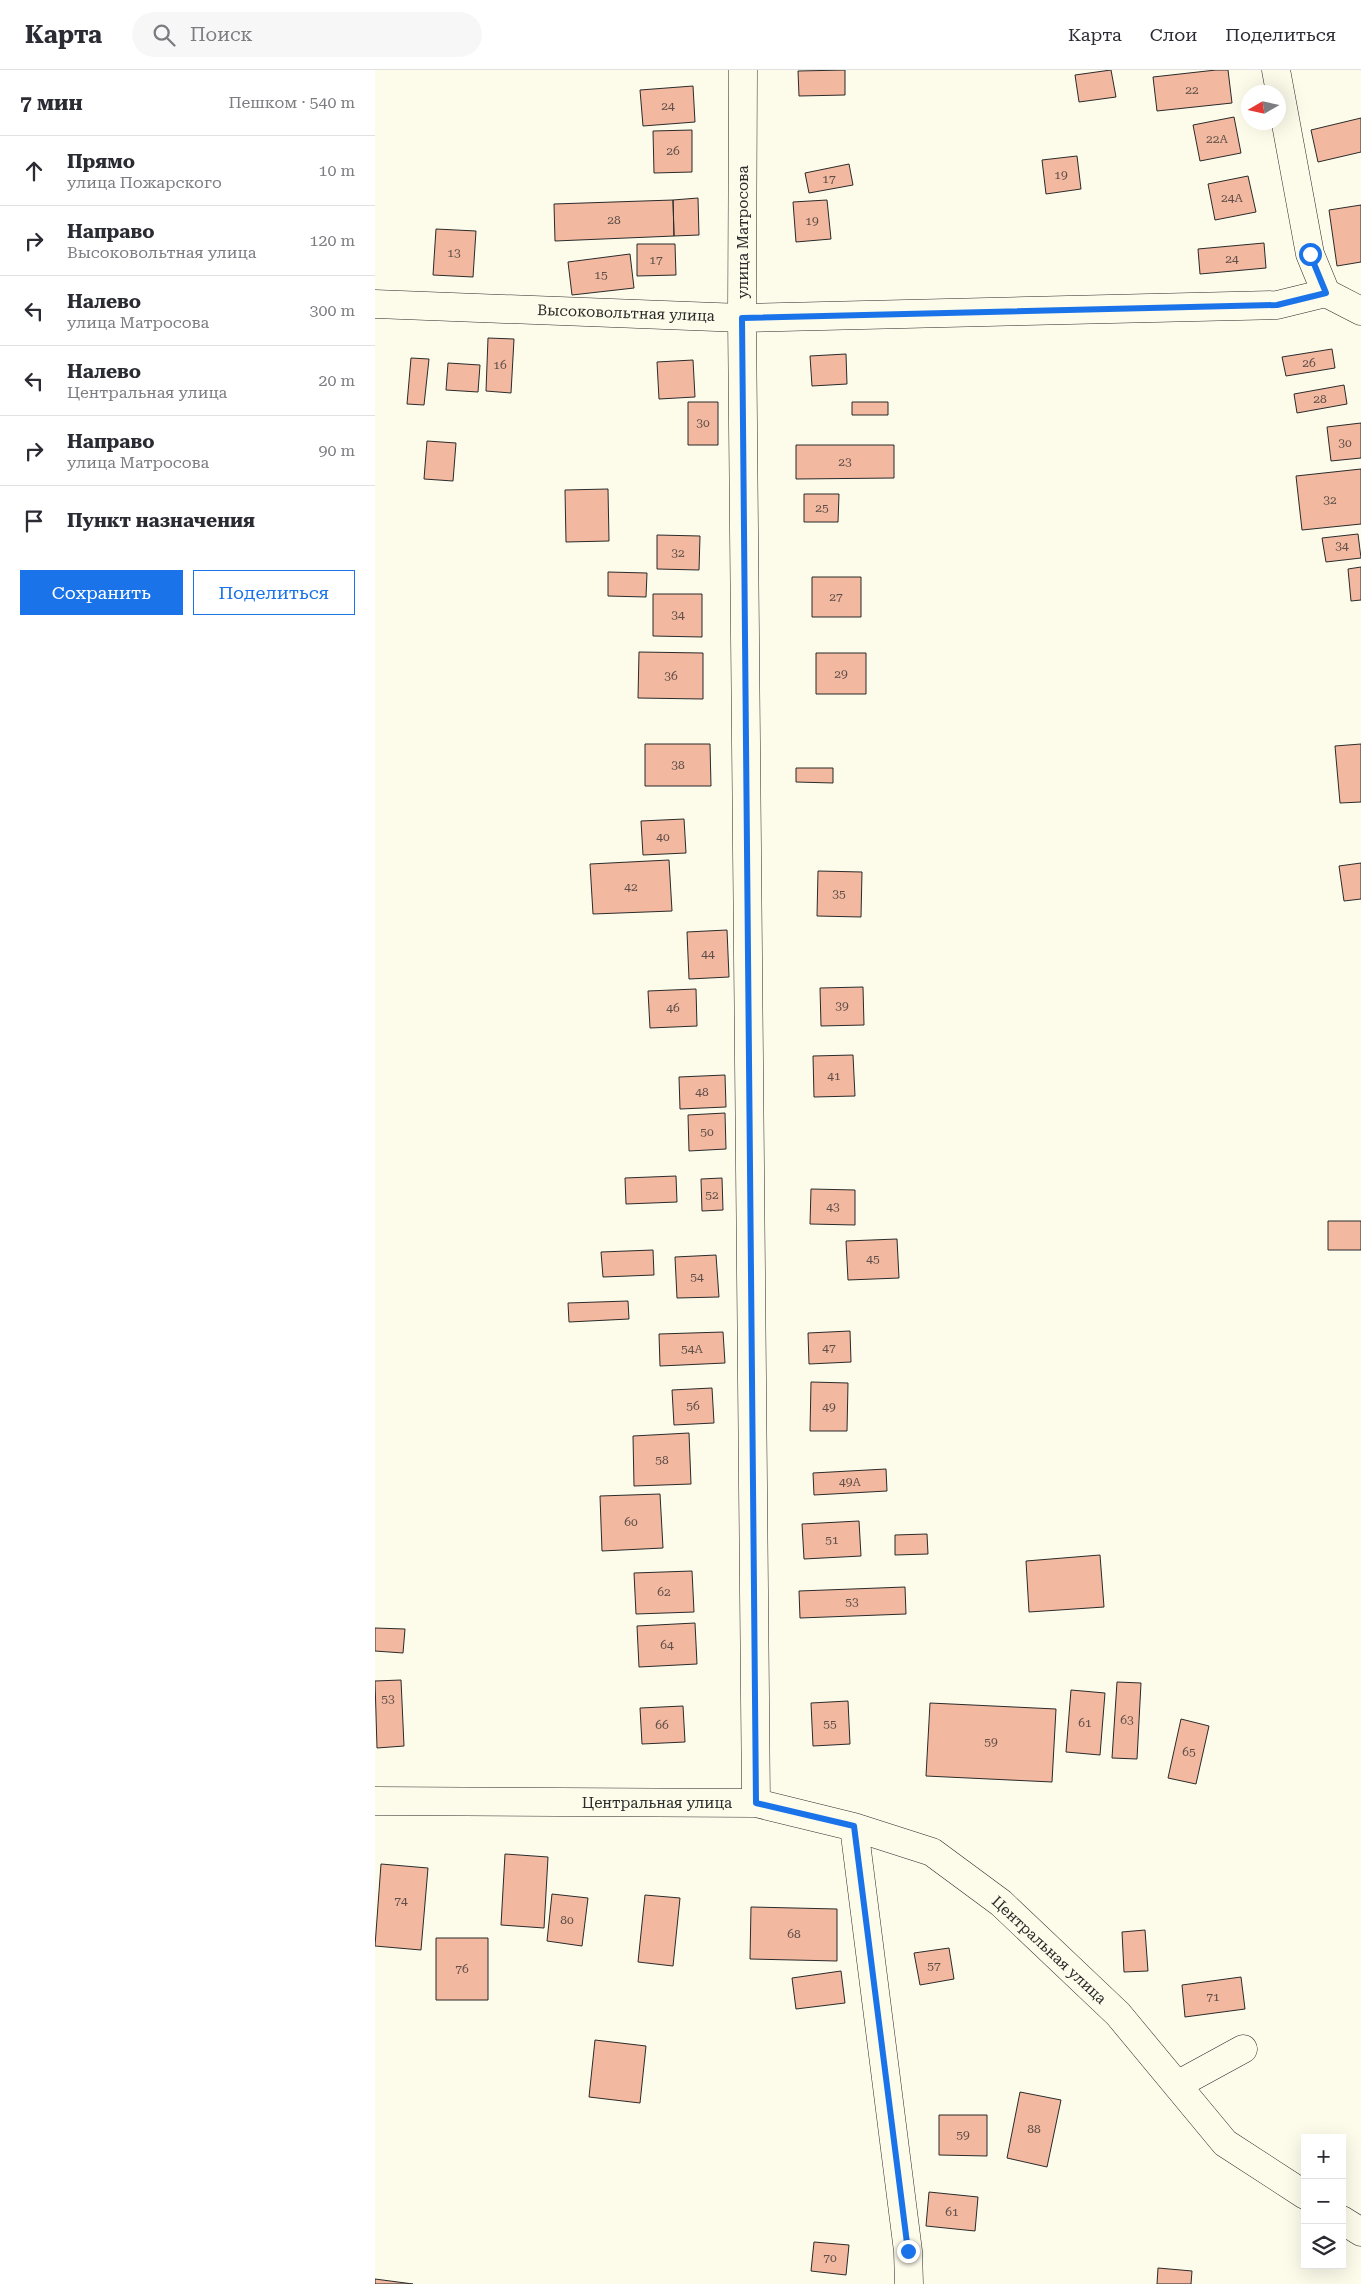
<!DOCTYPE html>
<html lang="ru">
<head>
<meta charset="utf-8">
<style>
  :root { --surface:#fff; --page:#f7f7f7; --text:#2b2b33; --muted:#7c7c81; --line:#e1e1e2; --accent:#1a73e8 }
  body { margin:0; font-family:"Roboto Serif",serif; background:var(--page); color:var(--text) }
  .controls { position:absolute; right:15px; bottom:15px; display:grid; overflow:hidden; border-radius:0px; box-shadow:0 5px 20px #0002 }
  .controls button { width:45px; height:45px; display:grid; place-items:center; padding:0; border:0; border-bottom:1px solid var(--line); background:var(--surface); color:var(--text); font:25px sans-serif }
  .compass { position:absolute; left:866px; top:15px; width:45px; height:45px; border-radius:50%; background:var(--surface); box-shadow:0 5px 20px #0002; rotate:261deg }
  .stop { position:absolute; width:15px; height:15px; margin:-11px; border:4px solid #1a73e8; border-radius:50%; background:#fff }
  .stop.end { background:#1a73e8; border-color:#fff; box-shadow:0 1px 5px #0008 }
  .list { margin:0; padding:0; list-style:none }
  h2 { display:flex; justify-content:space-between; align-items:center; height:65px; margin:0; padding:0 20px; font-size:21px }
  h2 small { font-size:16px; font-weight:400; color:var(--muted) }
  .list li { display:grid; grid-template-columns:32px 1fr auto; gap:15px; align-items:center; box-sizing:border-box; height:70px; padding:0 20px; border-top:1px solid var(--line) }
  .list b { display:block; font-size:19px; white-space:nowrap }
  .list p { margin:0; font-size:16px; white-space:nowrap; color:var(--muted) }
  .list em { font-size:16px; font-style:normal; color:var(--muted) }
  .actions { display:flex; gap:10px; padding:15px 20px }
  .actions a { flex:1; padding:11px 0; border:1px solid var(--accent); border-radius:0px; text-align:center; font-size:18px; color:var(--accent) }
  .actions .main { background:var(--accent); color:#fff }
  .icon { flex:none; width:28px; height:28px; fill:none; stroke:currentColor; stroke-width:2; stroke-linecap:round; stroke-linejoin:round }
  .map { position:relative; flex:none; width:986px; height:2214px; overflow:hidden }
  header { display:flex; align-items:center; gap:30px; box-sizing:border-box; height:70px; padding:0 25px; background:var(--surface); border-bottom:1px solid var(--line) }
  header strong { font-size:24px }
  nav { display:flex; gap:28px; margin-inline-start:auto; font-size:18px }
  .search { width:350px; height:45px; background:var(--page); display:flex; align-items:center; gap:12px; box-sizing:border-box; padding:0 18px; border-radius:28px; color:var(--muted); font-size:19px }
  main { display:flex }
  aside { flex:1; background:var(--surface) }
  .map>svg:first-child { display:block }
  .building { fill:#f2b8a0; stroke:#2b2b2b }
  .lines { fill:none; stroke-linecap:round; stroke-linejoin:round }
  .street-casing { stroke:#2b2b2b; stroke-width:29 }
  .street { stroke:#fdfbea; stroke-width:28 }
  .route { stroke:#1a73e8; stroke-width:6 }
  .labels { text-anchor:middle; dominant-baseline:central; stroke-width:4; stroke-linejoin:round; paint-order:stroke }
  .number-label { font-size:12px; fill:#5d4e48 }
  .street-label { font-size:15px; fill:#2b2b2b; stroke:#fdfbea }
</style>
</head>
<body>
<header>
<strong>Карта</strong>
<div class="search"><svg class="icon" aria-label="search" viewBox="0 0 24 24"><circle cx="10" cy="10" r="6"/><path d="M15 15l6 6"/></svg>Поиск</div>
<nav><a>Карта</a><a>Слои</a><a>Поделиться</a></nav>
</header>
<main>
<aside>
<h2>7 мин<small>Пешком · 540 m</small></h2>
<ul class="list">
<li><svg class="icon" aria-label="ahead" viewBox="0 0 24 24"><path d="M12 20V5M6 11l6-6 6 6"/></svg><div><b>Прямо</b><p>улица Пожарского</p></div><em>10 m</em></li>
<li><svg class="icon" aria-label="right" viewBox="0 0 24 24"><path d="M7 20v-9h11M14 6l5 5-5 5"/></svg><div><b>Направо</b><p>Высоковольтная улица</p></div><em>120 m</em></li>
<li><svg class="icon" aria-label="left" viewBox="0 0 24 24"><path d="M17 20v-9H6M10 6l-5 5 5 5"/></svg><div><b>Налево</b><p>улица Матросова</p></div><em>300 m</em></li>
<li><svg class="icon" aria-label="left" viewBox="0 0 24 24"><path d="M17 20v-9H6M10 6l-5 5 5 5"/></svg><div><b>Налево</b><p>Центральная улица</p></div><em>20 m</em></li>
<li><svg class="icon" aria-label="right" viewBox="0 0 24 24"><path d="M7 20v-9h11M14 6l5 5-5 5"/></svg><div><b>Направо</b><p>улица Матросова</p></div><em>90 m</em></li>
<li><svg class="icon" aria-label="arrive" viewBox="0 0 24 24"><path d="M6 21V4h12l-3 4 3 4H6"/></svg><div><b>Пункт назначения</b></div></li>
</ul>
<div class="actions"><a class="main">Сохранить</a><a>Поделиться</a></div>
</aside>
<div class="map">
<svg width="986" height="2214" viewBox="0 0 986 2214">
  <rect width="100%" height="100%" fill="#fdfbea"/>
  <path class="building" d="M 470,0 L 470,25 L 424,26 L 423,1 Z
    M 736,0 L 741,27 L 704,32 L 700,5 Z
    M 841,0 L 853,0 L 857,33 L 782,41 L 778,7 Z
    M 318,16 L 320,52 L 268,56 L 265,20 Z
    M 859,47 L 866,83 L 825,91 L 818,55 Z
    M 986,48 L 986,82 L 943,92 L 936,60 Z
    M 317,60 L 317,102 L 279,103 L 278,61 Z
    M 702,86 L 706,119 L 671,124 L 667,90 Z
    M 474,94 L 478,115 L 434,123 L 430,103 Z
    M 873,106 L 881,142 L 840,150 L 833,114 Z
    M 323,128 L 324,165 L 299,166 L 298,130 Z
    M 298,130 L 299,166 L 180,171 L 179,134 Z
    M 452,130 L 456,169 L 421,172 L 418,132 Z
    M 986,135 L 986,192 L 962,196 L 954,140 Z
    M 61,159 L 101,161 L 98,207 L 58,205 Z
    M 889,173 L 891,198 L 825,204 L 823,179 Z
    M 262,174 L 300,174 L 301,205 L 262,206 Z
    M 255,184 L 259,218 L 197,225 L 193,192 Z
    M 113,268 L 139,269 L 136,323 L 111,321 Z
    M 957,279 L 960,298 L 911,306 L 907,287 Z
    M 471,284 L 472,314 L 437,316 L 435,286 Z
    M 36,288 L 54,289 L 49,335 L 32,334 Z
    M 318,290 L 320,327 L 284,329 L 282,292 Z
    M 73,293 L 105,295 L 103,322 L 71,320 Z
    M 969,315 L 972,334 L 922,343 L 919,324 Z
    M 313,332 L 343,332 L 343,375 L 313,375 Z
    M 477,332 L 513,332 L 513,345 L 477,345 Z
    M 986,353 L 986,388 L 956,391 L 952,357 Z
    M 52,371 L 81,373 L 78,411 L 49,409 Z
    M 421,375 L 519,375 L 519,408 L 421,409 Z
    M 986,399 L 986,454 L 927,460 L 921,406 Z
    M 233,419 L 234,471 L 191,472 L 190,420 Z
    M 429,424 L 464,424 L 463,452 L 429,452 Z
    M 983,464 L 986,488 L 951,492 L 947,468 Z
    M 282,465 L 325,466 L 324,500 L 282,499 Z
    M 986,497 L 986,530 L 976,531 L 973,499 Z
    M 233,502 L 272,503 L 271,527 L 233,526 Z
    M 437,507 L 486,507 L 486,547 L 437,547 Z
    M 278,524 L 327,524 L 327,567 L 278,566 Z
    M 264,582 L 328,583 L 328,629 L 263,628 Z
    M 441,583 L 491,583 L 491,624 L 441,624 Z
    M 270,674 L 335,674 L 336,716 L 270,716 Z
    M 986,674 L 986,732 L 965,733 L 960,676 Z
    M 421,698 L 458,698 L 458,713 L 421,712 Z
    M 309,749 L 311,783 L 268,785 L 266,751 Z
    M 294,790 L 297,841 L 218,844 L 215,794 Z
    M 986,793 L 986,829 L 969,831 L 964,796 Z
    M 443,801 L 487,802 L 486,847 L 442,846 Z
    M 352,860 L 354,907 L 314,909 L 312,862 Z
    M 488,917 L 489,955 L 446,956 L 445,918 Z
    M 321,919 L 322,956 L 275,958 L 273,921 Z
    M 478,985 L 480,1026 L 439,1027 L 438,986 Z
    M 350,1005 L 351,1037 L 305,1039 L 304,1007 Z
    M 350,1043 L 351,1079 L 314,1081 L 313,1045 Z
    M 301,1106 L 302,1132 L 251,1134 L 250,1108 Z
    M 347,1108 L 348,1140 L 327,1141 L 326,1109 Z
    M 436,1119 L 480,1120 L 480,1155 L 435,1154 Z
    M 953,1151 L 986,1151 L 986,1180 L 953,1180 Z
    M 522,1169 L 524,1208 L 473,1210 L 471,1171 Z
    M 278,1180 L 279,1205 L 228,1207 L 226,1182 Z
    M 341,1185 L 344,1227 L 302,1228 L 300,1187 Z
    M 253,1231 L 254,1249 L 194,1252 L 193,1233 Z
    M 475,1261 L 476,1292 L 434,1294 L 433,1263 Z
    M 348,1262 L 350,1293 L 285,1296 L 284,1264 Z
    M 436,1312 L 473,1313 L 472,1361 L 435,1361 Z
    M 337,1318 L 339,1353 L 299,1355 L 297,1320 Z
    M 314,1363 L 316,1414 L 259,1416 L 258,1366 Z
    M 511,1399 L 512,1421 L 439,1425 L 438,1403 Z
    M 285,1424 L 288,1478 L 227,1481 L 225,1426 Z
    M 484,1451 L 486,1486 L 429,1489 L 427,1454 Z
    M 552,1464 L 553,1484 L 520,1485 L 520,1465 Z
    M 725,1485 L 729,1537 L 654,1542 L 651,1491 Z
    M 317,1501 L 319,1542 L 261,1544 L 259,1503 Z
    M 530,1517 L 531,1544 L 425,1548 L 424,1521 Z
    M 320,1553 L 322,1594 L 264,1597 L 262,1556 Z
    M 0,1558 L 30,1559 L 28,1583 L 0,1581 Z
    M 26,1610 L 29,1676 L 2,1678 L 0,1611 Z
    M 742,1612 L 766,1613 L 762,1689 L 737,1688 Z
    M 696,1620 L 730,1623 L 725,1685 L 691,1682 Z
    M 473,1631 L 475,1674 L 438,1676 L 436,1633 Z
    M 555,1633 L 681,1639 L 677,1712 L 551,1706 Z
    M 308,1636 L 310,1672 L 267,1674 L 265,1638 Z
    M 806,1649 L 834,1656 L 821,1714 L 793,1708 Z
    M 130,1784 L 173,1787 L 169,1858 L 126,1855 Z
    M 6,1794 L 53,1798 L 46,1880 L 0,1876 Z
    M 177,1824 L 213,1828 L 207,1876 L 172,1871 Z
    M 270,1825 L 305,1828 L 298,1896 L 263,1892 Z
    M 376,1837 L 462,1839 L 462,1891 L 375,1889 Z
    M 770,1860 L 773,1901 L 749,1902 L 747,1862 Z
    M 61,1868 L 113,1868 L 113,1930 L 61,1930 Z
    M 574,1878 L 579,1909 L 545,1915 L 539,1883 Z
    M 466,1901 L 470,1933 L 421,1939 L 417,1908 Z
    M 866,1907 L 870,1939 L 810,1947 L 807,1915 Z
    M 220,1970 L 271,1976 L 265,2033 L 214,2027 Z
    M 645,2022 L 686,2030 L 672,2097 L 632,2088 Z
    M 564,2045 L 612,2045 L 612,2086 L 564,2085 Z
    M 554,2122 L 603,2127 L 600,2161 L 551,2156 Z
    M 439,2172 L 474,2175 L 471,2205 L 436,2201 Z
    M 783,2198 L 817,2201 L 816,2214 L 782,2214 Z
    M 0,2209 L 38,2214 L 0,2214 Z"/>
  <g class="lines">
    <defs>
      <path id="street" d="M 368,0 L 367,248 L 381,1733
        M 901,0 L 935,184 L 951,223 L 986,241
        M 0,234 L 367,248 L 902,235 L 951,223
        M 0,1731 L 381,1733 L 479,1757 L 557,1782 L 626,1833 L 743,1944 L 850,2073 L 930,2125
        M 479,1757 L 533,2181 L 534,2214
        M 802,2015 L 868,1979
        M 967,2150 L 986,2162"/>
    </defs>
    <use href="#street" class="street-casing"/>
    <use href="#street" class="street"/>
  </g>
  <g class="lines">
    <path class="route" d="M 533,2181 L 479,1756 L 381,1733 L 367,248 L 902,235 L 951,223 L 935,184"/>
  </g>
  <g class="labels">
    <g class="number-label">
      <text x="817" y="20">22</text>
      <text x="293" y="36">24</text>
      <text x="842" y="69">22А</text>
      <text x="298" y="81">26</text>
      <text x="686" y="105">19</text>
      <text x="454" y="109">17</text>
      <text x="857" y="128">24А</text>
      <text x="239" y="150">28</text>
      <text x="437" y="151">19</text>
      <text x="79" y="183">13</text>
      <text x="857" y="189">24</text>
      <text x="281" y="190">17</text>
      <text x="226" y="205">15</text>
      <text x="934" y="293">26</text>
      <text x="125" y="295">16</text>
      <text x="945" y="329">28</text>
      <text x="328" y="353">30</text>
      <text x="970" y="373">30</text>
      <text x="470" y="392">23</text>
      <text x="955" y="430">32</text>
      <text x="447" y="438">25</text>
      <text x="967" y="476">34</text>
      <text x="303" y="483">32</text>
      <text x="461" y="527">27</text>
      <text x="303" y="545">34</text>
      <text x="466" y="604">29</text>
      <text x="296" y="606">36</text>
      <text x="303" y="695">38</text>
      <text x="288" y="767">40</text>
      <text x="256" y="817">42</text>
      <text x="464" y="824">35</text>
      <text x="333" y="884">44</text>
      <text x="467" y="936">39</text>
      <text x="298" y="938">46</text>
      <text x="459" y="1006">41</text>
      <text x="327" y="1022">48</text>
      <text x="332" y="1062">50</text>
      <text x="337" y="1125">52</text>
      <text x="458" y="1137">43</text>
      <text x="498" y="1189">45</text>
      <text x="322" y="1207">54</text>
      <text x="454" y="1278">47</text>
      <text x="317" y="1279">54А</text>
      <text x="318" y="1336">56</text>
      <text x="454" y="1337">49</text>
      <text x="287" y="1390">58</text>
      <text x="475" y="1412">49А</text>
      <text x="256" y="1452">60</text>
      <text x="457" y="1470">51</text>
      <text x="289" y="1522">62</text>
      <text x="477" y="1532">53</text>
      <text x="292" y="1575">64</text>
      <text x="13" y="1629">53</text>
      <text x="752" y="1650">63</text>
      <text x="710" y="1653">61</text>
      <text x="455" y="1654">55</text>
      <text x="287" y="1655">66</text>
      <text x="616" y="1672">59</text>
      <text x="814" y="1682">65</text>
      <text x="26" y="1831">74</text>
      <text x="192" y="1850">80</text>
      <text x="419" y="1864">68</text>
      <text x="559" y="1896">57</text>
      <text x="87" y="1899">76</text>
      <text x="838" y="1927">71</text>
      <text x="659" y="2059">88</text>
      <text x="588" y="2065">59</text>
      <text x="577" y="2142">61</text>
      <text x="455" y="2188">70</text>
    </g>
    <g class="street-label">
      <text transform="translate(368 162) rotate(-90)">улица Матросова</text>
      <text transform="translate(251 243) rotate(2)">Высоковольтная улица</text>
      <text x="282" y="1733">Центральная улица</text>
      <text transform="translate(674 1880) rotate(43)">Центральная улица</text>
    </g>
  </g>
</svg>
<div class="controls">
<button>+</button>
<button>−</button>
<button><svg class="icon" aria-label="layers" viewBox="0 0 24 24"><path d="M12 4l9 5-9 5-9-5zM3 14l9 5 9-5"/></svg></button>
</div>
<svg class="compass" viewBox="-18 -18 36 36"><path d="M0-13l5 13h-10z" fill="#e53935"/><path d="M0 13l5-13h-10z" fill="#7c7c81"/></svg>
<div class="stop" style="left:935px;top:184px"></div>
<div class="stop end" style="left:533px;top:2181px"></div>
</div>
</main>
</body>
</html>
